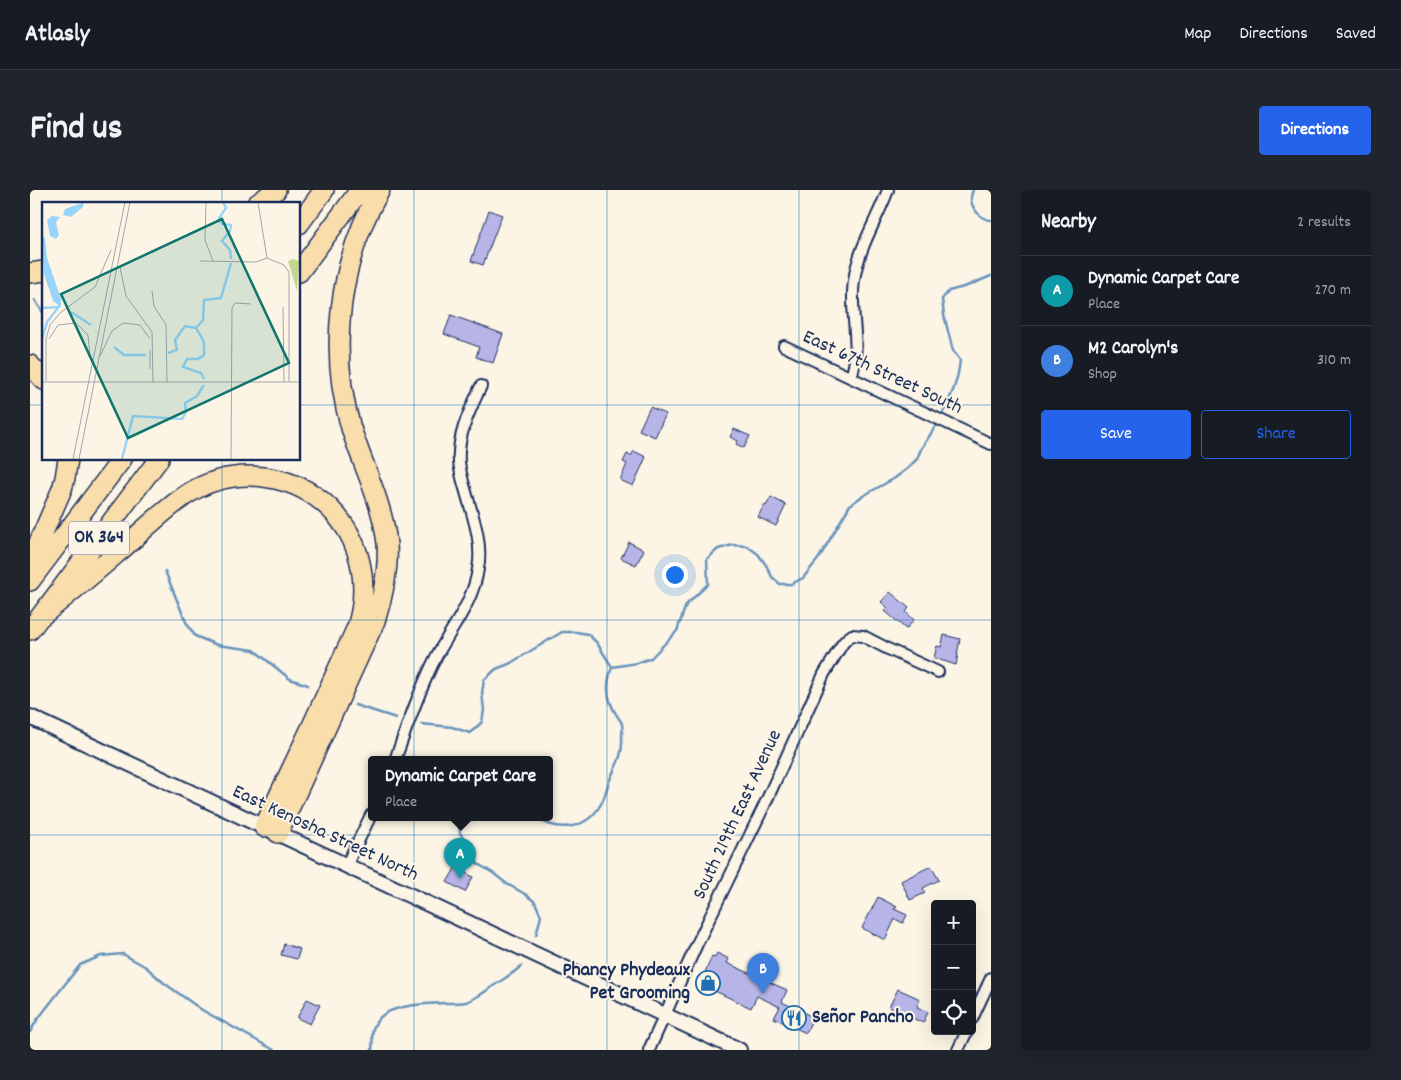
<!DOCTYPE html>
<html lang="en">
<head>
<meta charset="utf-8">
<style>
  :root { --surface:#171b24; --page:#20242c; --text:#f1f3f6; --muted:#9ea1a6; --line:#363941; --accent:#2563eb }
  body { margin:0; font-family:Dekko,sans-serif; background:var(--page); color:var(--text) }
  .controls { position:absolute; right:15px; bottom:15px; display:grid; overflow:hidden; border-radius:5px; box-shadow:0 5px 20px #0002 }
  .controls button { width:45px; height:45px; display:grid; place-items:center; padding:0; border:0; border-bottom:1px solid var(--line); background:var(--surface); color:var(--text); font:25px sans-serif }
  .you { position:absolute; left:644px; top:384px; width:18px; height:18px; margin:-12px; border:4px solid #fff; border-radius:50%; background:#1a73e8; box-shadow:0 0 0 8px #1a73e833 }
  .badge { display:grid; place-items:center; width:32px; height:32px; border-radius:50%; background:var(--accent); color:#fff; font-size:16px; font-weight:700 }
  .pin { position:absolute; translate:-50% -41px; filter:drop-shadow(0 1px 2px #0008) }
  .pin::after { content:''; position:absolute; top:26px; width:18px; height:15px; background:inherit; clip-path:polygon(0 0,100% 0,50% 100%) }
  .popup { position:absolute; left:338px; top:566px; width:185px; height:65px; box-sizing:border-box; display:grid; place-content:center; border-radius:5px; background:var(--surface); filter:drop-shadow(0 1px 4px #0005); font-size:16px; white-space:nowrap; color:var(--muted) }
  .popup b { font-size:19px; color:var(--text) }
  .popup::after { content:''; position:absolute; left:50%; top:100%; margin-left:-10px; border:10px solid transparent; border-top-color:var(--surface) }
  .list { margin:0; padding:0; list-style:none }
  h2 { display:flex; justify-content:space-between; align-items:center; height:65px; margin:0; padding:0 20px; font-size:21px }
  h2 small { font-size:16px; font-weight:400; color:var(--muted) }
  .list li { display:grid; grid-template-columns:32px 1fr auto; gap:15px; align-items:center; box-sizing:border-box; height:70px; padding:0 20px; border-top:1px solid var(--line) }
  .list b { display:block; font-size:19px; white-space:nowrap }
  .list p { margin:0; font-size:16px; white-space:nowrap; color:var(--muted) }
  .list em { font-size:16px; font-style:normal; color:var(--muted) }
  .actions { display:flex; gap:10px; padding:15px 20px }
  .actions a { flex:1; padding:11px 0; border:1px solid var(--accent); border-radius:5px; text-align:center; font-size:18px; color:var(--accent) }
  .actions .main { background:var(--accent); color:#fff }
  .icon { flex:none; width:28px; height:28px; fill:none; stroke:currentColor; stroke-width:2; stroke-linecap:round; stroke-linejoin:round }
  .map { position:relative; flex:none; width:961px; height:860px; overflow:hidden; border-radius:5px }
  header { display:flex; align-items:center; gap:30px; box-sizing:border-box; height:70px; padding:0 25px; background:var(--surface); border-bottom:1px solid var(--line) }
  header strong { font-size:24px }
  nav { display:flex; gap:28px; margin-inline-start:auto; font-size:18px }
  .intro { display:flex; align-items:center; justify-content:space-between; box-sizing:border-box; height:120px; padding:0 30px }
  h1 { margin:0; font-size:35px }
  .button { padding:12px 22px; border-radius:5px; background:var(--accent); color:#fff; font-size:18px; font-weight:700 }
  main { display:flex; gap:30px; padding:0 30px }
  aside { flex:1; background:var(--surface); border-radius:5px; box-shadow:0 5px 20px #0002 }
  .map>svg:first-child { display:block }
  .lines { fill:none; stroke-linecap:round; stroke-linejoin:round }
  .stream { stroke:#6793bc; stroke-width:2.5 }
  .building { fill:#b7b5e7; stroke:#1b2f5e }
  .minor-casing { stroke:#1b2f5e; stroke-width:14 }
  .secondary-casing { stroke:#1b2f5e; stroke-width:18 }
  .motorway-casing { stroke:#1b2f5e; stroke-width:22 }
  .minor { stroke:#fcf5e5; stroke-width:10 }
  .secondary { stroke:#fcf5e5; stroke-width:14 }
  .motorway { stroke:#f9ddab; stroke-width:19 }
  .grid { fill:none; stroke:#1f6fb2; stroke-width:1; stroke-opacity:0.55 }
  .labels { text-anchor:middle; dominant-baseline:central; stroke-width:4; stroke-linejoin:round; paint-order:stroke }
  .shield { fill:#fcf5e5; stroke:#5e6a86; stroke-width:1 }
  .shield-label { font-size:19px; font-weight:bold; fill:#1b2f5e }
  .street-label { font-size:20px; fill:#1b2f5e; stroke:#fcf5e5 }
  .poi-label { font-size:20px; font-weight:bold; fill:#1b2f5e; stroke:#fcf5e5; text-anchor:end }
  .inset-river { fill:none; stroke:#99d5fa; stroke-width:2.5 }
  .inset-road { fill:none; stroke:#a2a6af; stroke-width:1 }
  .view { fill:#0f766e; fill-opacity:0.15; stroke:#0f766e; stroke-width:2.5 }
  .inset-edge { fill:none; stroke:#1b2f5e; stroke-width:2.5 }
</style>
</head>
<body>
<header>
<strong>Atlasly</strong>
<nav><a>Map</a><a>Directions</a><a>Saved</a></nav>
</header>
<div class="intro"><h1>Find us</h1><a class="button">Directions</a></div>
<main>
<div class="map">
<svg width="961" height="860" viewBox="0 0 961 860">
  <rect width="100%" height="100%" fill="#fcf5e5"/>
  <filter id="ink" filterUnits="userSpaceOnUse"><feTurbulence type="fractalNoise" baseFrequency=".02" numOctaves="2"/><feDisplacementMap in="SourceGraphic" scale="10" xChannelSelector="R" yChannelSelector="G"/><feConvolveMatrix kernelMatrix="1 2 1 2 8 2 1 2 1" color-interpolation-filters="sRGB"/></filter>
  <g filter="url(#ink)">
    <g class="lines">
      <path class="stream" d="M 943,0 C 942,3 941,5 941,8 C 941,18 951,30 961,30
        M 5,110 L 14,124
        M 911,226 C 921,207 928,192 930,170 L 923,161 L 914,125 L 912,109 L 919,101 L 937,96 L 961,86
        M 135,381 L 156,432 L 165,446 L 187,455 L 224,460 L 260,489 L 278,495
        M 582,477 L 607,473 L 621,468 L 647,441 L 656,415 L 678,394 L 677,369 L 688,359 L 703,355 L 717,356 L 728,364 L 736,375 L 742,387 L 750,394 L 761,394 L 773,388 L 789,368 L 820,315 L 831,307 L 865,288 L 877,279 L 887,269 L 891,259 L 909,231
        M 325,515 L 366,528
        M 391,534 L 422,537 L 440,543 L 452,532 L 454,520 L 452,503 L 454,490 L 466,479 L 479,474 L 532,442 L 546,442 L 558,444 L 567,453 L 582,477 C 576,494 576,508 586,524 C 588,528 591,530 592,534 C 593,538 592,544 592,549 C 593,567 585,576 579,592 C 576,600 575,607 571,614 C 557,639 530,643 506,628
        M 432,628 L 429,636 L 430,643 L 436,653 L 441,664 L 448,674 L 463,683 L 477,694 L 495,704 L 505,712 L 511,726 L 506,745
        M 0,842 L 7,830 L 50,775 L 71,766 L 93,764 L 116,777 L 134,793 L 172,820 L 244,860
        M 342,860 C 344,847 339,842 347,831 C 358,814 397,814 416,813 C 422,813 430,813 436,812 C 447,808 456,801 466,794 C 475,788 483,784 491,776"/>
    </g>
    <path class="building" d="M 459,20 L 472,25 L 453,75 L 441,71 Z
      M 421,125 L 473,144 L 463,173 L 446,167 L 449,157 L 414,144 Z
      M 620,217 L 636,224 L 625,247 L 609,240 Z
      M 704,239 L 720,246 L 714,258 L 706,254 L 708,251 L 700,247 Z
      M 604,261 L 616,267 L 603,296 L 590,290 L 597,274 L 593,272 L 597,264 L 601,266 Z
      M 741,307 L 756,315 L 746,336 L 728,327 L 734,315 L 736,316 Z
      M 599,352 L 614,360 L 606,375 L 591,368 Z
      M 860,402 L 879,418 L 876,422 L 884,430 L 876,439 L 855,421 L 858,418 L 851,412 Z
      M 914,445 L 930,449 L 927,464 L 928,464 L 926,475 L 904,468 L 907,456 L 911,457 Z
      M 901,676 L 909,690 L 893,698 L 895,703 L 880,710 L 871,691 Z
      M 426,677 L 443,687 L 435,702 L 417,692 Z
      M 848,707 L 867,717 L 864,719 L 877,725 L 873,733 L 865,729 L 855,750 L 832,738 Z
      M 254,754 L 270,759 L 267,769 L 251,765 Z
      M 687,763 L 699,769 L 697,773 L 757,800 L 752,812 L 783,827 L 776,843 L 744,828 L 750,817 L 727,806 L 721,818 L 670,794 L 682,766 L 685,767 Z
      M 868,799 L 890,809 L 887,817 L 898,822 L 893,833 L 859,817 Z
      M 277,809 L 290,815 L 280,834 L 267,828 Z"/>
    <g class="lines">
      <defs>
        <path id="minor" d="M 754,156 L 961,254
          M 821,187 C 832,157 819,122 824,91 C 828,58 847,30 858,0
          M 365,570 C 377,537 388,503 404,471 C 419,441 443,414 448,379 C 453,353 443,327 436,302 C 433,292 430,282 429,272 C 427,245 440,220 451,196
          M 316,676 L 341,625
          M 942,829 L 961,788
          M 619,860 L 667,754 L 734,616 L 794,484 L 813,453 L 818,448 L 822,445 L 833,446 L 858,459 L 908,482
          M 928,860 L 937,841"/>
        <path id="secondary" d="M 0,527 L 709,860"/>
        <path id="motorway" d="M 227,14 L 246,0
          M 269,34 L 294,0
          M 269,82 L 330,0
          M 0,83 L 14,81
          M 0,175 L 14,190
          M 0,373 L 32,299 L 35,288 L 38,269
          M 0,391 L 92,269
          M 9,428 C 35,407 61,386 86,364 C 109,345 134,319 159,303 C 207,274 270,283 307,326 C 333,357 339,399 327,437 L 281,538 L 234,637
          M 0,440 L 129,269
          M 248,643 L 345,431 C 353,406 359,381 357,354 C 353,314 333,276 321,238 C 298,160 309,70 350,0"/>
      </defs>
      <use href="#minor" class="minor-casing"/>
      <use href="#secondary" class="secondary-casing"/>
      <use href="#motorway" class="motorway-casing"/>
      <use href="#minor" class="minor"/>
      <use href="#secondary" class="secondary"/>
      <use href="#motorway" class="motorway"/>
    </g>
  </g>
  <path class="grid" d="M 192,0 L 192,14M 384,0 L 384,860M 577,0 L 577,860M 769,0 L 769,860M 0,215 L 14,215M 269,215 L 961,215M 192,269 L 192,860M 0,430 L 961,430M 0,645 L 961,645"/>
  <defs>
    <symbol id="shop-ring" viewBox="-11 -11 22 22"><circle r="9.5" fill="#fcf5e5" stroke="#1f6fb2" stroke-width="1.5"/><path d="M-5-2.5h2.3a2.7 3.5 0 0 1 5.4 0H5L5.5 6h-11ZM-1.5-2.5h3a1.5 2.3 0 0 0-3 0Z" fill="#1f6fb2"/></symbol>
    <symbol id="restaurant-ring" viewBox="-11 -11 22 22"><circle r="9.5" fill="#fcf5e5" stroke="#1f6fb2" stroke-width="1.5"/><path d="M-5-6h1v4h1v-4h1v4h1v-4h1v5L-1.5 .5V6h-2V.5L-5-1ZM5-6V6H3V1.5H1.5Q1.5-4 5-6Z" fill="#1f6fb2"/></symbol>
  </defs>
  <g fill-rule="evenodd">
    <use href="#shop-ring" x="664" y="779" width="28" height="28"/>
    <use href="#restaurant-ring" x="750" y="814" width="28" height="28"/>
  </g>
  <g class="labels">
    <rect class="shield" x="39" y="331.5" width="60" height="33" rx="4"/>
    <g class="shield-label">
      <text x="69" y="348">OK 364</text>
    </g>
    <g class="street-label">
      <text transform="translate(852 183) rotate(25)">East 67th Street South</text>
      <text transform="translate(708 625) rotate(-65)">South 219th East Avenue</text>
      <text transform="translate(295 644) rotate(25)">East Kenosha Street North</text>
    </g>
    <g class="poi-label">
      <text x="660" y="781">Phancy Phydeaux<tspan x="660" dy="23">Pet Grooming</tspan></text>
      <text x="782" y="828" text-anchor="start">Señor Pancho</text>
    </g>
  </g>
  <g transform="translate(12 12)">
    <rect width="258" height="258" fill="#fcf5e5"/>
    <path d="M 251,57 L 257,59 L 255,89 L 246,59 Z" fill="#c5d78c"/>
    <path d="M 42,0 L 41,5 L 29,15 L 21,13 L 23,7 ZM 10,14 L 18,15 L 14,20 L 17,33 L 14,37 L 8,34 L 5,18 ZM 3,35 L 5,56 L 19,97 L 19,105 L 11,99 L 2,72 L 0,36 Z" fill="#99d5fa"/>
    <path class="inset-river" d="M 181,0 L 184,6 L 177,16 L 180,22 L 189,23 L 188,29 L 180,39 L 188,48 L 189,57M 0,106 L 16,105M 29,110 L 49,123M 154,126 L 161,118 L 162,98 L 179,96 L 189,61M 0,137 L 5,120 L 18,103M 72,145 L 82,153 L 104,153M 126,151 L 135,148 L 133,138 L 143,124 L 154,126 L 162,140 L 162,153 L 156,157 L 145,157 L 141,165 L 159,171 L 162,177M 80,257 L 91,214 L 140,217 L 144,210 L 143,201 L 155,194 L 162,183"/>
    <path class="inset-road" d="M 164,0 L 163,38 L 171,59M 216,0 L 225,56 L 242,63 L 247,70 L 247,180M 158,59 L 214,60 L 225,56M 78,65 L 84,94 L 110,130 L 111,180M 110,89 L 112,104 L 124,123 L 125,180M 241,105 L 242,180M 7,137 L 16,123 L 34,121 L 46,133 L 48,153M 108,148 L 108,167M 58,154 L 70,129 L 81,121 L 98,123 L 108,137M 0,180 L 258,180M 4,180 L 4,137 L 8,123 L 18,111 L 53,85 L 69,48M 31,257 L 83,0M 37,257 L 88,0M 189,257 L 190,106 L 193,101 L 209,102"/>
    <path class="view" d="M 180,17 L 247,161 L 86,236 L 19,92 Z"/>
    <rect width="258" height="258" class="inset-edge"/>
  </g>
</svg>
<div class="controls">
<button>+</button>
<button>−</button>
<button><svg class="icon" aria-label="locate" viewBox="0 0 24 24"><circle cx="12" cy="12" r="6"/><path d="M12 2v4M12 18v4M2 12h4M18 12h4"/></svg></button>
</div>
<div class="you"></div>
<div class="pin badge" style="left:430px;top:689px;background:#0f9aa8">A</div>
<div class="popup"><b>Dynamic Carpet Care</b>Place</div>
<div class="pin badge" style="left:733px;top:804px;background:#3f7fe0">B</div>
</div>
<aside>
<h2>Nearby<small>2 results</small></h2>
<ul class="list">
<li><span class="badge" style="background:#0f9aa8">A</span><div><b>Dynamic Carpet Care</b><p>Place</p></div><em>270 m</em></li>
<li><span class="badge" style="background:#3f7fe0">B</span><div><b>M2 Carolyn's</b><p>Shop</p></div><em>310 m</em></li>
</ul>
<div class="actions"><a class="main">Save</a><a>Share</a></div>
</aside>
</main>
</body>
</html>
